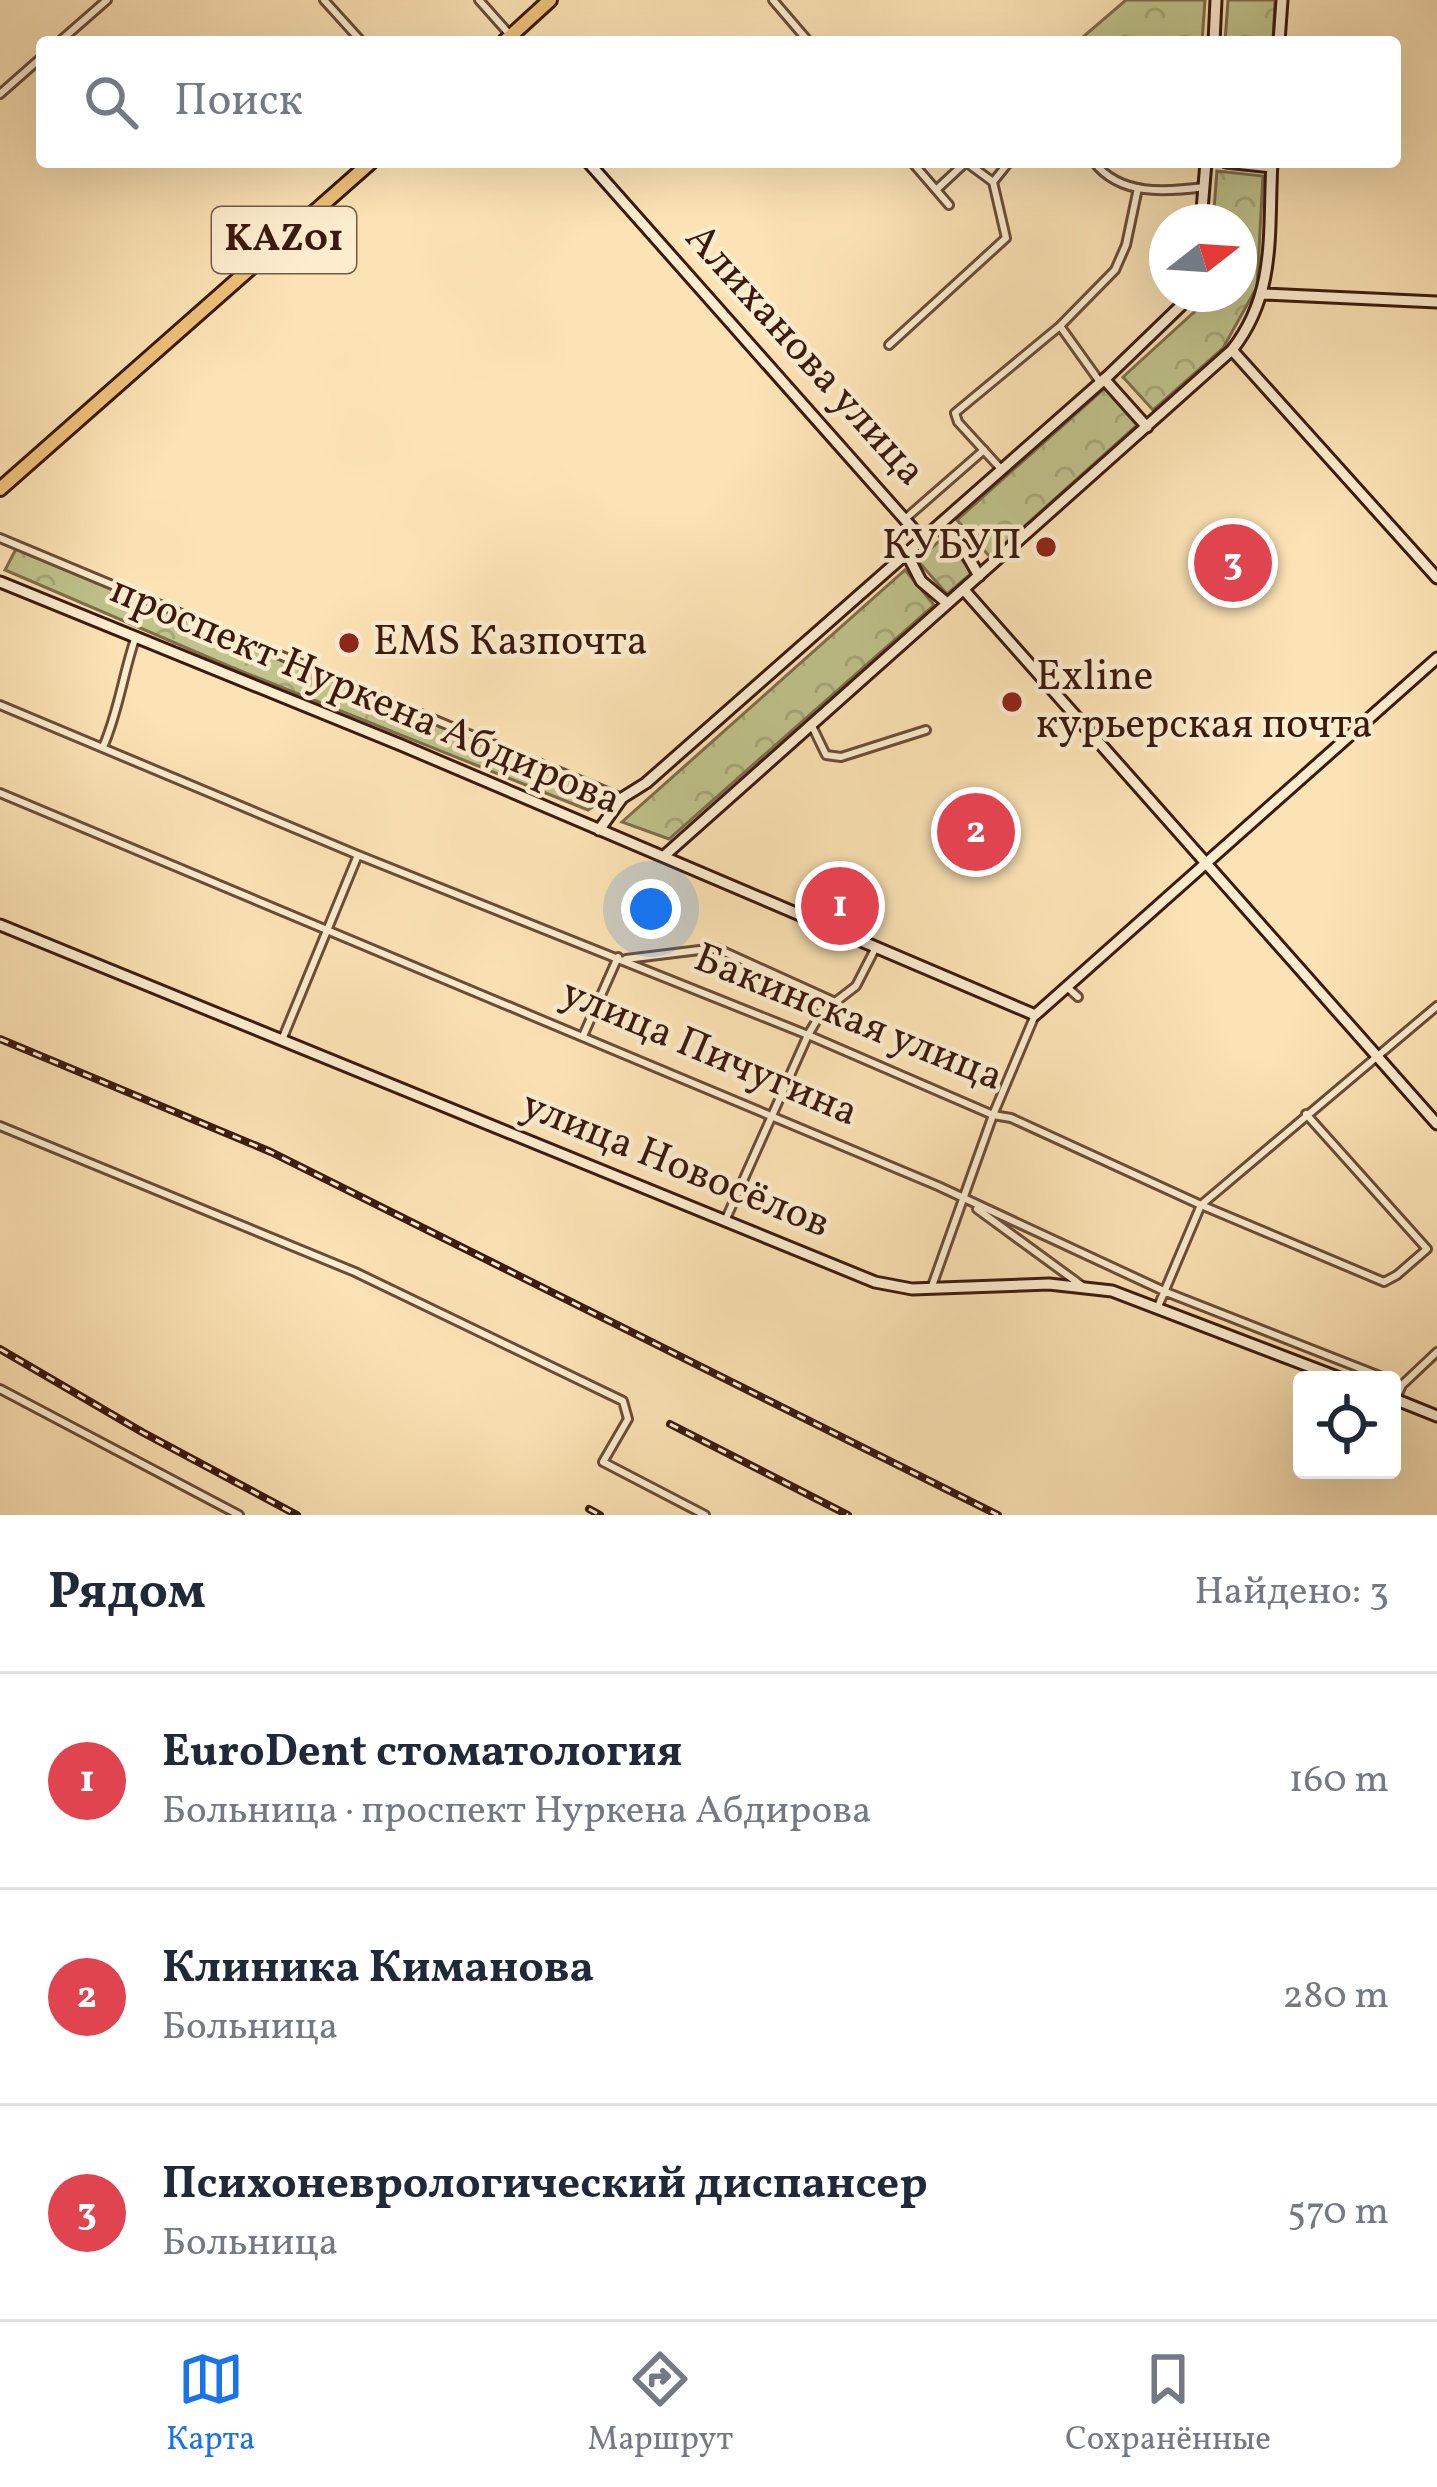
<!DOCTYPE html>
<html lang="ru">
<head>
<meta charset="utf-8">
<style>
  :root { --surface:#fff; --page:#f2f2f3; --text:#1f2937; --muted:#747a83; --line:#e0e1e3; --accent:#1a73e8 }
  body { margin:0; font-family:Vollkorn,serif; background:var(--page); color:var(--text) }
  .controls { position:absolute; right:36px; bottom:36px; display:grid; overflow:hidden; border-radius:12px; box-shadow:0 12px 48px #0002 }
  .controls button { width:108px; height:108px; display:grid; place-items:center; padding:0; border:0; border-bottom:3px solid var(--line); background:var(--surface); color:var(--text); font:60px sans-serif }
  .compass { position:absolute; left:1149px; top:204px; width:108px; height:108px; border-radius:50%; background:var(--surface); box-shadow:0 12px 48px #0002; rotate:73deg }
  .you { position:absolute; left:651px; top:909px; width:42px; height:42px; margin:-30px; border:9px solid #fff; border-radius:50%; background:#1a73e8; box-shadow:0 0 0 18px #1a73e833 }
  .badge { display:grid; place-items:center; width:78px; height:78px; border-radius:50%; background:var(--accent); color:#fff; font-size:39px; font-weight:700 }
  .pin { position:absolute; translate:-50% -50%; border:6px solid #fff; box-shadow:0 3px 12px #0006 }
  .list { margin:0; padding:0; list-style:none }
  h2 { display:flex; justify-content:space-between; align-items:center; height:156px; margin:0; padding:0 48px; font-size:51px }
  h2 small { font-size:39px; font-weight:400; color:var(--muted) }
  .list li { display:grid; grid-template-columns:78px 1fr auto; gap:36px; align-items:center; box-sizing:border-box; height:216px; padding:0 48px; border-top:3px solid var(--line) }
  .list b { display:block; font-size:45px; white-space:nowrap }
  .list p { margin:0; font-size:39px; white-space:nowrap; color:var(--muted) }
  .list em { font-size:39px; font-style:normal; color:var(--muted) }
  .icon { flex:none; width:66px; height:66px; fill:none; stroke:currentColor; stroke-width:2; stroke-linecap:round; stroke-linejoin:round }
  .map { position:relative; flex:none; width:1437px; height:1515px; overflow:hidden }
  .search { position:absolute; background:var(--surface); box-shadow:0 12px 48px #0002; left:36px; right:36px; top:36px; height:132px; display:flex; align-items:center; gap:30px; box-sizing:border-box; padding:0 42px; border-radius:12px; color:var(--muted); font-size:45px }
  .sheet { height:804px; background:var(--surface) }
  nav { display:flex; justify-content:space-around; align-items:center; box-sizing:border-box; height:168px; border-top:3px solid var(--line); background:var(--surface); font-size:33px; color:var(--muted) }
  nav a { display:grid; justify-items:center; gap:6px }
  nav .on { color:var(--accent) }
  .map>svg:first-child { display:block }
  .forest { fill:url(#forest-crowns); stroke:#7e6e4c; stroke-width:3 }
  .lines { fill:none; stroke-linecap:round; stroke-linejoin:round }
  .street-casing { stroke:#6b4c37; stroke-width:12 }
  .secondary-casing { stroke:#3b1a0d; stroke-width:15 }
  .highway-casing { stroke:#3b1a0d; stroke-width:18 }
  .street { stroke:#fdedcf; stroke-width:6 }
  .secondary { stroke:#fdedcf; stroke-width:9 }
  .highway { stroke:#eec27a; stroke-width:12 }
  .rail-casing { stroke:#3b1a0d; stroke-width:8 }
  .rail { stroke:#fdedcf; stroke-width:3; stroke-dasharray:9; stroke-linecap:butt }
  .poi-dot { fill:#8f2418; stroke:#fdedcf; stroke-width:4.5 }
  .labels { text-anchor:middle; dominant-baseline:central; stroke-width:9; stroke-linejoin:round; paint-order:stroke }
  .shield { fill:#fdedcf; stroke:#755947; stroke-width:3 }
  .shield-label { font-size:39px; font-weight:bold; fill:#3b1a0d }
  .street-label { font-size:42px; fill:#3b1a0d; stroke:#fdedcf }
  .poi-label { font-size:42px; fill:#3b1a0d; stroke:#fdedcf; text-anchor:start }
</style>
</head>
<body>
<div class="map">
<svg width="1437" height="1515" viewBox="0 0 1437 1515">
  <defs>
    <pattern id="forest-crowns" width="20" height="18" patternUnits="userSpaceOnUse" patternTransform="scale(3)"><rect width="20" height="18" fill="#c0c38c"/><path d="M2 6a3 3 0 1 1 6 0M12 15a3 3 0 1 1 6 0" fill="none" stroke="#a6a778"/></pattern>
  </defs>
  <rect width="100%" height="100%" fill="#fce3b5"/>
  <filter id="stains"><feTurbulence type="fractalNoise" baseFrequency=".00167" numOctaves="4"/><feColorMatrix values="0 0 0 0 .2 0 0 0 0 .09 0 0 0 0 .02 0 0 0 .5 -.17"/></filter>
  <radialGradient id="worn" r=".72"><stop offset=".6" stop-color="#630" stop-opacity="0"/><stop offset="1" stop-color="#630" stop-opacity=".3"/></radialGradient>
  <path class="forest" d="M 1126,0 L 1205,0 L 1202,42 L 1077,42 Z
    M 1228,0 L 1275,0 L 1273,42 L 1225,42 Z
    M 1217,171 L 1263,176 L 1257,287 L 1223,348 L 1153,410 L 1123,377 L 1205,302 L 1206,294 L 1239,294 L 1239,222 L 1213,222 Z
    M 1105,388 L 1137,425 L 990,557 L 957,520 Z
    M 943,538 L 973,572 L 947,594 L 917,560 Z
    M 16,549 L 609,796 L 588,810 L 231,667 L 5,570 Z
    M 905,570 L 934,605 L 669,839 L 622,822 Z"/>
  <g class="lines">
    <defs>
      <path id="street" d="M 324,0 L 362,42
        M 479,0 L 511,36
        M 773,0 L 809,42
        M 59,42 L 107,0
        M 0,94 L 42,57
        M 912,162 L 949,205
        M 1094,162 C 1120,196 1165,192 1205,187
        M 936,190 L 966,162 L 993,182 L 1009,162
        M 889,345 L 1006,238 L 993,182
        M 1100,382 L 1060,326 L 1115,270 L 1126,245 L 1138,188
        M 1001,469 L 958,422 L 955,413 L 1060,326
        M 905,519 L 984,450
        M 0,538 L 622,798
        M 0,705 L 358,855 L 808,1035 L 993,1115 L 1011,1118 L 1201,1205 L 1384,1282 L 1397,1275 L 1427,1249 L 1306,1114
        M 812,726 L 826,755 L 841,757 L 926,730
        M 103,747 C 119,711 123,673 136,636
        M 0,793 L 938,1186 L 1166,1292 L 1390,1380
        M 626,959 L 716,948 L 833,1001
        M 1067,987 L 1078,997
        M 583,1036 L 618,957
        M 282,1040 L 358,855
        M 0,1126 L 355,1272 L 623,1401 L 628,1419 L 603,1462 L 705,1515
        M 977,1209 L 1081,1285
        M 725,1221 L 808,1035 L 821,1013 L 856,986 L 875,949
        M 932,1286 L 993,1115 L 1035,1015
        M 1157,1309 L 1201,1205 L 1437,1006
        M 0,1389 L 239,1515
        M 1396,1398 L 1402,1385 L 1437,1352"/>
      <path id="secondary" d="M 1214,42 L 1216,0
        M 1279,42 L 1282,0
        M 588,162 L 923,540
        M 1226,162 L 1272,167
        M 1201,222 L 1206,162
        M 1264,294 L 1437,302
        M 1232,350 L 1437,578
        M 1104,379 L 1147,427
        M 937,527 L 962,546 L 979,576
        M 907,554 L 921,581 L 947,603
        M 0,582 L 401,745 L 1035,1015 L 1437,658
        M 964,590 L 1437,1124
        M 599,830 L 622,798 L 646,783 L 1108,376 L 1193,294
        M 664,856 L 1232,350 C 1277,293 1268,232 1272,162
        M 0,925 L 875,1282 L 912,1289 L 1049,1284 L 1112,1291 L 1345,1380
        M 1392,1398 L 1437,1416"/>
      <path id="highway" d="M 504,42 L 550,0
        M 0,489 L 371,162"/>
    </defs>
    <use href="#street" class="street-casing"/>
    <use href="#secondary" class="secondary-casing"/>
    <use href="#highway" class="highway-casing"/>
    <use href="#street" class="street"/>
    <use href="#secondary" class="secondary"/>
    <use href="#highway" class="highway"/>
    <defs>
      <path id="rail" d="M 0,1039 L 271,1152 L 998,1515
        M 0,1349 L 142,1432 L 297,1515
        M 670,1424 L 848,1515
        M 589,1509 L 600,1515"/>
    </defs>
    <use href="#rail" class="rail-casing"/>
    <use href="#rail" class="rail"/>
  </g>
  <g class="poi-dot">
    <circle cx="1046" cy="547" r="12"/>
    <circle cx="349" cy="643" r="12"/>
    <circle cx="1012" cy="702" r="12"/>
  </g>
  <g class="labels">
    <rect class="shield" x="212" y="207" width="144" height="66" rx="9"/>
    <g class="shield-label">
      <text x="284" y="240">KАZ01</text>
    </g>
    <g class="street-label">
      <text transform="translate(804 356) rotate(48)">Алиханова улица</text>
      <text transform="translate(365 697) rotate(23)">проспект Нуркена Абдирова</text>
      <text transform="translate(848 1019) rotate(22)">Бакинская улица</text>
      <text transform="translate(709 1054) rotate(23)">улица Пичугина</text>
      <text transform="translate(675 1166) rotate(22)">улица Новосёлов</text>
    </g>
    <g class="poi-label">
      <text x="1022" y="547" text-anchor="end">КУБУП</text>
      <text x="373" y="643">EMS Казпочта</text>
      <text x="1036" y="678">Exline<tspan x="1036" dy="48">курьерская почта</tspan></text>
    </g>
  </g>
  <rect width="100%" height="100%" filter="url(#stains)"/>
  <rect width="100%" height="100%" fill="url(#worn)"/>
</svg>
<div class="controls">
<button><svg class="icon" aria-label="locate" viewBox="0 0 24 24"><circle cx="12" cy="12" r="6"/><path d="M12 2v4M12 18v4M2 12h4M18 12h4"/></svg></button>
</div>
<svg class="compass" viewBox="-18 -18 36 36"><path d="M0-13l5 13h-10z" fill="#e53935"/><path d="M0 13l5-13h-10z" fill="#747a83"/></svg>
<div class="you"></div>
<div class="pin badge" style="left:840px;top:906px;background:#e0444e">1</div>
<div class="pin badge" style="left:976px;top:832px;background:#e0444e">2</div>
<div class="pin badge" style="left:1233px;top:563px;background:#e0444e">3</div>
<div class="search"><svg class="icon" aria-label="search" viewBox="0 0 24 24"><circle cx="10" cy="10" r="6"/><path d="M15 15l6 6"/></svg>Поиск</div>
</div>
<section class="sheet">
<h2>Рядом<small>Найдено: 3</small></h2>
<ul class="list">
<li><span class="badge" style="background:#e0444e">1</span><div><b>EuroDent стоматология</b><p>Больница · проспект Нуркена Абдирова</p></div><em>160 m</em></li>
<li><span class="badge" style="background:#e0444e">2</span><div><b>Клиника Киманова</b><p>Больница</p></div><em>280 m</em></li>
<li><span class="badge" style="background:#e0444e">3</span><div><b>Психоневрологический диспансер</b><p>Больница</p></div><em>570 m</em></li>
</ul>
</section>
<nav>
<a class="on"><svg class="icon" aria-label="map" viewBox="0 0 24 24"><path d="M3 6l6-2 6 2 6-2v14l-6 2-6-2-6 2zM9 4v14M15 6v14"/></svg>Карта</a>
<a><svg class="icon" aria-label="directions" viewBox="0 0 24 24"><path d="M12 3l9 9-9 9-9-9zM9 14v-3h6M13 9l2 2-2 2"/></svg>Маршрут</a>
<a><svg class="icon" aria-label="saved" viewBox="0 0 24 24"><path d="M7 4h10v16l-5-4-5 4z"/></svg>Сохранённые</a>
</nav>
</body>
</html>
